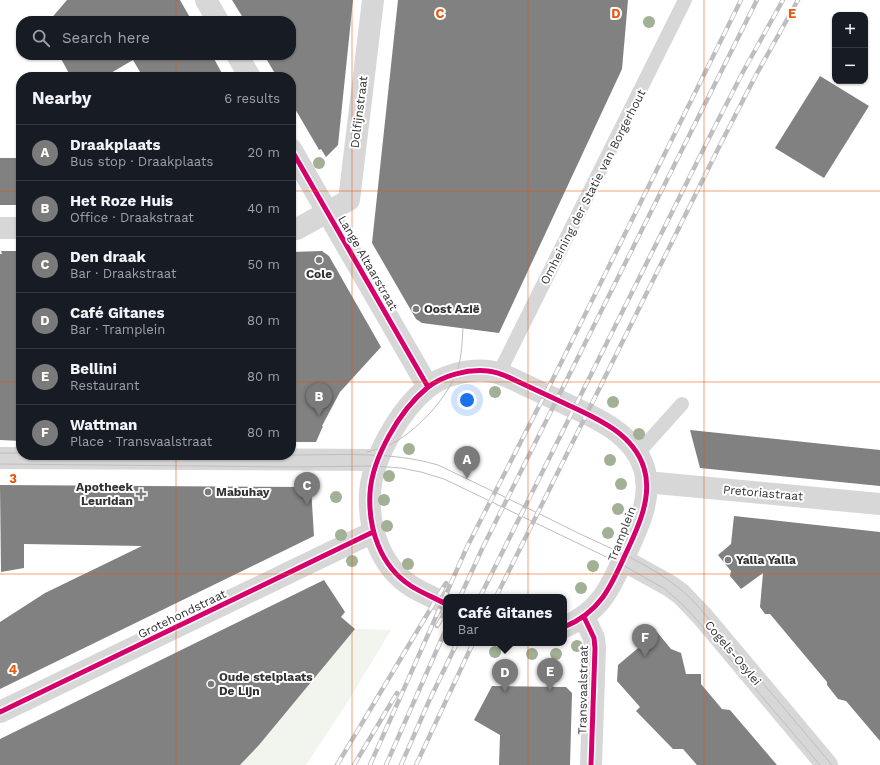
<!DOCTYPE html>
<html lang="en">
<head>
<meta charset="utf-8">
<style>
  :root { --surface:#171b24; --page:#242831; --text:#f1f3f6; --muted:#9ea1a6; --line:#363941; --accent:#7a7a7a }
  body { margin:0; font-family:"Work Sans",sans-serif; background:var(--page); color:var(--text) }
  .controls { position:absolute; right:12px; top:12px; display:grid; overflow:hidden; border-radius:8px; box-shadow:0 1px 3px #0004 }
  .controls button { width:36px; height:36px; display:grid; place-items:center; padding:0; border:0; border-bottom:1px solid var(--line); background:var(--surface); color:var(--text); font:20px sans-serif }
  .you { position:absolute; left:467px; top:400px; width:14px; height:14px; margin:-10px; border:3px solid #fff; border-radius:50%; background:#1a73e8; box-shadow:0 0 0 6px #1a73e833 }
  .badge { display:grid; place-items:center; width:26px; height:26px; border-radius:50%; background:var(--accent); color:#fff; font-size:13px; font-weight:700 }
  .pin { position:absolute; translate:-50% -33px; filter:drop-shadow(0 1px 2px #0008) }
  .pin::after { content:''; position:absolute; top:21px; width:14px; height:12px; background:inherit; clip-path:polygon(0 0,100% 0,50% 100%) }
  .popup { position:absolute; left:443px; top:594px; width:124px; height:52px; box-sizing:border-box; display:grid; place-content:center; border-radius:8px; background:var(--surface); filter:drop-shadow(0 1px 3px #0005); font-size:13px; white-space:nowrap; color:var(--muted) }
  .popup b { font-size:15px; color:var(--text) }
  .popup::after { content:''; position:absolute; left:50%; top:100%; margin-left:-8px; border:8px solid transparent; border-top-color:var(--surface) }
  .list { margin:0; padding:0; list-style:none }
  h2 { display:flex; justify-content:space-between; align-items:center; height:52px; margin:0; padding:0 16px; font-size:17px }
  h2 small { font-size:13px; font-weight:400; color:var(--muted) }
  .list li { display:grid; grid-template-columns:26px 1fr auto; gap:12px; align-items:center; box-sizing:border-box; height:56px; padding:0 16px; border-top:1px solid var(--line) }
  .list b { display:block; font-size:15px; white-space:nowrap }
  .list p { margin:0; font-size:13px; white-space:nowrap; color:var(--muted) }
  .list em { font-size:13px; font-style:normal; color:var(--muted) }
  .icon { flex:none; width:22px; height:22px; fill:none; stroke:currentColor; stroke-width:2; stroke-linecap:round; stroke-linejoin:round }
  .map { position:relative; flex:none; width:880px; height:765px; overflow:hidden }
  .search { position:absolute; background:var(--surface); box-shadow:0 1px 3px #0004; left:16px; top:16px; width:280px; height:44px; display:flex; align-items:center; gap:10px; box-sizing:border-box; padding:0 14px; border-radius:16px; color:var(--muted); font-size:15px }
  .panel { position:absolute; background:var(--surface); box-shadow:0 1px 3px #0004; left:16px; top:72px; width:280px; height:388px; border-radius:16px }
  .map>svg:first-child { display:block }
  .green { fill:#f1f5ed }
  .building { fill:#818181 }
  .lines { fill:none; stroke-linecap:round; stroke-linejoin:round }
  .lane { stroke:#d7d7d7; stroke-width:14 }
  .street { stroke:#d7d7d7; stroke-width:22 }
  .tram { stroke:#bebebe; stroke-width:1 }
  .rail-casing { stroke:#bebebe; stroke-width:4.5 }
  .rail { stroke:#fff; stroke-width:3; stroke-dasharray:9; stroke-linecap:butt }
  .cycleway-casing { stroke:#fff; stroke-width:8 }
  .cycleway { stroke:#d6006c; stroke-width:5 }
  .tree { fill:#a2b095 }
  .grid { fill:none; stroke:#e8590c; stroke-width:1; stroke-opacity:0.55 }
  .poi-dot { fill:#7a7a7a; stroke:#fff; stroke-width:1.5 }
  .labels { text-anchor:middle; dominant-baseline:central; stroke-width:4; stroke-linejoin:round; paint-order:stroke }
  .street-label { font-size:12px; fill:#333; stroke:#fff }
  .poi-label { font-size:12px; font-weight:bold; fill:#333; stroke:#fff; text-anchor:start }
  .grid-label { font-size:13px; text-anchor:middle; font-weight:bold; fill:#e8590c; stroke:#fff; stroke-width:4; stroke-linejoin:round; paint-order:stroke }
</style>
</head>
<body>
<div class="map">
<svg width="880" height="765" viewBox="0 0 880 765">
  <rect width="100%" height="100%" fill="#fff"/>
  <path class="green" d="M 355,629 L 391,630 L 347,703 L 306,765 L 240,765 L 259,745 Z"/>
  <path class="building" d="M 67,0 L 180,0 L 192,21 L 49,21 Z
    M 232,0 L 353,0 L 338,145 L 326,157 L 321,149 L 319,150 L 318,148 L 291,102 L 291,77 L 277,77 L 264,55 L 291,55 L 291,21 L 245,21 Z
    M 398,0 L 628,0 L 622,69 L 499,333 L 422,323 L 416,319 L 372,243 Z
    M 59,55 L 212,55 L 224,77 L 143,77 L 133,60 L 104,77 L 71,77 Z
    M 820,76 L 869,106 L 824,178 L 775,148 Z
    M 0,158 L 21,158 L 21,205 L 0,205 Z
    M 1,251 L 21,251 L 21,441 L 0,440 L 0,254 L 2,254 Z
    M 322,251 L 329,256 L 381,347 L 340,392 L 322,426 L 323,426 L 316,442 L 291,442 L 291,252 Z
    M 690,430 L 880,450 L 880,486 L 700,468 Z
    M 0,485 L 311,487 L 314,536 L 0,689 L 0,622 L 45,593 L 142,546 L 24,544 L 24,568 L 1,572 Z
    M 734,516 L 880,532 L 880,741 L 846,701 L 838,699 L 827,685 L 827,682 L 770,614 L 765,614 L 760,607 L 763,573 L 741,589 L 730,576 L 731,571 L 718,555 L 731,544 Z
    M 324,580 L 345,612 L 341,617 L 355,629 L 259,745 L 240,765 L 0,765 L 0,739 Z
    M 657,632 L 671,649 L 681,653 L 686,674 L 701,674 L 701,684 L 722,709 L 730,710 L 777,765 L 697,765 L 683,749 L 673,749 L 636,711 L 640,707 L 617,681 L 618,665 Z
    M 492,686 L 566,687 L 572,693 L 570,765 L 499,765 L 500,735 L 474,720 Z"/>
  <g class="lines">
    <path class="lane" d="M 499,373 L 685,0
      M 638,453 L 682,404"/>
    <path class="street" d="M 206,0 L 218,21
      M 237,55 L 250,77
      M 291,149 L 428,387
      M 0,228 L 21,228
      M 291,229 L 297,229 L 349,200 L 373,0
      M 0,458 L 378,460
      M 646,482 L 880,504
      M 623,560 L 670,586 L 681,594 L 703,617 L 827,765
      M 446,604 C 435,598 422,593 411,586 C 380,566 368,528 370,493 C 372,458 400,410 427,388 C 443,375 468,369 488,371 C 500,372 510,378 521,383 C 536,390 551,397 566,404 C 596,418 633,433 644,468 C 653,496 638,528 626,553 C 611,587 600,612 564,627
      M 584,617 L 594,638 L 595,648 L 591,765
      M 0,712 L 373,532"/>
    <path class="tram" d="M 367,452 C 373,450 381,449 387,446 C 415,434 449,397 458,368 C 462,355 462,341 463,328
      M 0,453 L 21,453
      M 291,455 C 340,455 391,451 438,465 C 484,487 530,509 576,532 C 618,552 665,570 697,605 L 832,765
      M 0,464 L 295,467 L 376,466 L 401,468 L 421,472 L 444,479 L 621,564 L 665,589 L 682,604 L 697,620 L 820,765"/>
    <defs>
      <path id="rail" d="M 460,597 L 482,549 L 757,0
        M 480,597 L 709,138 L 744,70 L 783,0
        M 496,597 L 720,145 L 756,75 L 798,0
        M 437,626 L 446,611
        M 337,765 L 446,583
        M 354,765 L 397,693
        M 370,765 L 467,547 L 560,365 L 741,0
        M 386,765 L 446,629
        M 401,765 L 429,701 L 457,643
        M 416,765 L 473,643"/>
    </defs>
    <use href="#rail" class="rail-casing"/>
    <use href="#rail" class="rail"/>
    <defs>
      <path id="cycleway" d="M 291,149 L 428,387
        M 446,604 C 435,598 422,593 411,586 C 380,566 368,528 370,493 C 372,458 400,410 427,388 C 443,375 468,369 488,371 C 500,372 510,378 521,383 C 536,390 551,397 566,404 C 596,418 633,433 644,468 C 653,496 638,528 626,553 C 611,587 600,612 564,627
        M 584,617 L 594,638 L 595,648 L 591,765
        M 0,712 L 373,532"/>
    </defs>
    <use href="#cycleway" class="cycleway-casing"/>
    <use href="#cycleway" class="cycleway"/>
  </g>
  <g class="tree">
    <circle cx="649" cy="22" r="6"/>
    <circle cx="319" cy="163" r="6"/>
    <circle cx="495" cy="392" r="6"/>
    <circle cx="613" cy="402" r="6"/>
    <circle cx="639" cy="434" r="6"/>
    <circle cx="409" cy="449" r="6"/>
    <circle cx="610" cy="460" r="6"/>
    <circle cx="389" cy="476" r="6"/>
    <circle cx="621" cy="484" r="6"/>
    <circle cx="336" cy="497" r="6"/>
    <circle cx="384" cy="500" r="6"/>
    <circle cx="618" cy="509" r="6"/>
    <circle cx="387" cy="526" r="6"/>
    <circle cx="608" cy="533" r="6"/>
    <circle cx="341" cy="535" r="6"/>
    <circle cx="352" cy="561" r="6"/>
    <circle cx="408" cy="564" r="6"/>
    <circle cx="593" cy="566" r="6"/>
    <circle cx="581" cy="588" r="6"/>
    <circle cx="577" cy="646" r="6"/>
    <circle cx="495" cy="652" r="6"/>
    <circle cx="532" cy="654" r="6"/>
    <circle cx="556" cy="654" r="6"/>
  </g>
  <path class="grid" d="M 176,0 L 176,21M 352,0 L 352,765M 528,0 L 528,765M 704,0 L 704,765M 176,55 L 176,77M 0,191 L 21,191M 291,191 L 880,191M 0,382 L 21,382M 291,382 L 880,382M 176,455 L 176,765M 0,574 L 880,574"/>
  <g class="poi-dot">
    <circle cx="319" cy="260" r="4"/>
    <circle cx="416" cy="309" r="4"/>
    <circle cx="208" cy="492" r="4"/>
    <path d="M139 488h4v4h4v4h-4v4h-4v-4h-4v-4h4z"/>
    <circle cx="728" cy="560" r="4"/>
    <circle cx="211" cy="684" r="4"/>
  </g>
  <g class="labels">
    <g class="street-label">
      <text transform="translate(359 112) rotate(-83)">Dolfijnstraat</text>
      <text transform="translate(593 187) rotate(-63)">Omheining der Statie van Borgerhout</text>
      <text transform="translate(368 263) rotate(60)">Lange Altaarstraat</text>
      <text transform="translate(763 493) rotate(5)">Pretoriastraat</text>
      <text transform="translate(622 534) rotate(-69)">Tramplein</text>
      <text transform="translate(182 614) rotate(-26)">Grotehondstraat</text>
      <text transform="translate(733 653) rotate(50)">Cogels-Osylei</text>
      <text transform="translate(583 690) rotate(-89)">Transvaalstraat</text>
    </g>
    <g class="poi-label">
      <text x="319" y="274" text-anchor="middle">Cole</text>
      <text x="424" y="309">Oost Azië</text>
      <text x="133" y="487" text-anchor="end">Apotheek<tspan x="133" dy="14">Leuridan</tspan></text>
      <text x="216" y="492">Mabuhay</text>
      <text x="736" y="560">Yalla Yalla</text>
      <text x="219" y="677">Oude stelplaats<tspan x="219" dy="14">De Lijn</tspan></text>
    </g>
  </g>
  <g class="grid-label">
    <text x="440" y="18">C</text>
    <text x="616" y="18">D</text>
    <text x="792" y="18">E</text>
    <text x="13" y="483">3</text>
    <text x="13" y="674">4</text>
  </g>
</svg>
<div class="controls">
<button>+</button>
<button>−</button>
</div>
<div class="you"></div>
<div class="pin badge" style="left:467px;top:479px">A</div>
<div class="pin badge" style="left:319px;top:416px">B</div>
<div class="pin badge" style="left:307px;top:505px">C</div>
<div class="pin badge" style="left:505px;top:692px">D</div>
<div class="popup"><b>Café Gitanes</b>Bar</div>
<div class="pin badge" style="left:550px;top:691px">E</div>
<div class="pin badge" style="left:645px;top:657px">F</div>
<div class="search"><svg class="icon" aria-label="search" viewBox="0 0 24 24"><circle cx="10" cy="10" r="6"/><path d="M15 15l6 6"/></svg>Search here</div>
<section class="panel">
<h2>Nearby<small>6 results</small></h2>
<ul class="list">
<li><span class="badge">A</span><div><b>Draakplaats</b><p>Bus stop · Draakplaats</p></div><em>20 m</em></li>
<li><span class="badge">B</span><div><b>Het Roze Huis</b><p>Office · Draakstraat</p></div><em>40 m</em></li>
<li><span class="badge">C</span><div><b>Den draak</b><p>Bar · Draakstraat</p></div><em>50 m</em></li>
<li><span class="badge">D</span><div><b>Café Gitanes</b><p>Bar · Tramplein</p></div><em>80 m</em></li>
<li><span class="badge">E</span><div><b>Bellini</b><p>Restaurant</p></div><em>80 m</em></li>
<li><span class="badge">F</span><div><b>Wattman</b><p>Place · Transvaalstraat</p></div><em>80 m</em></li>
</ul>
</section>
</div>
</body>
</html>
